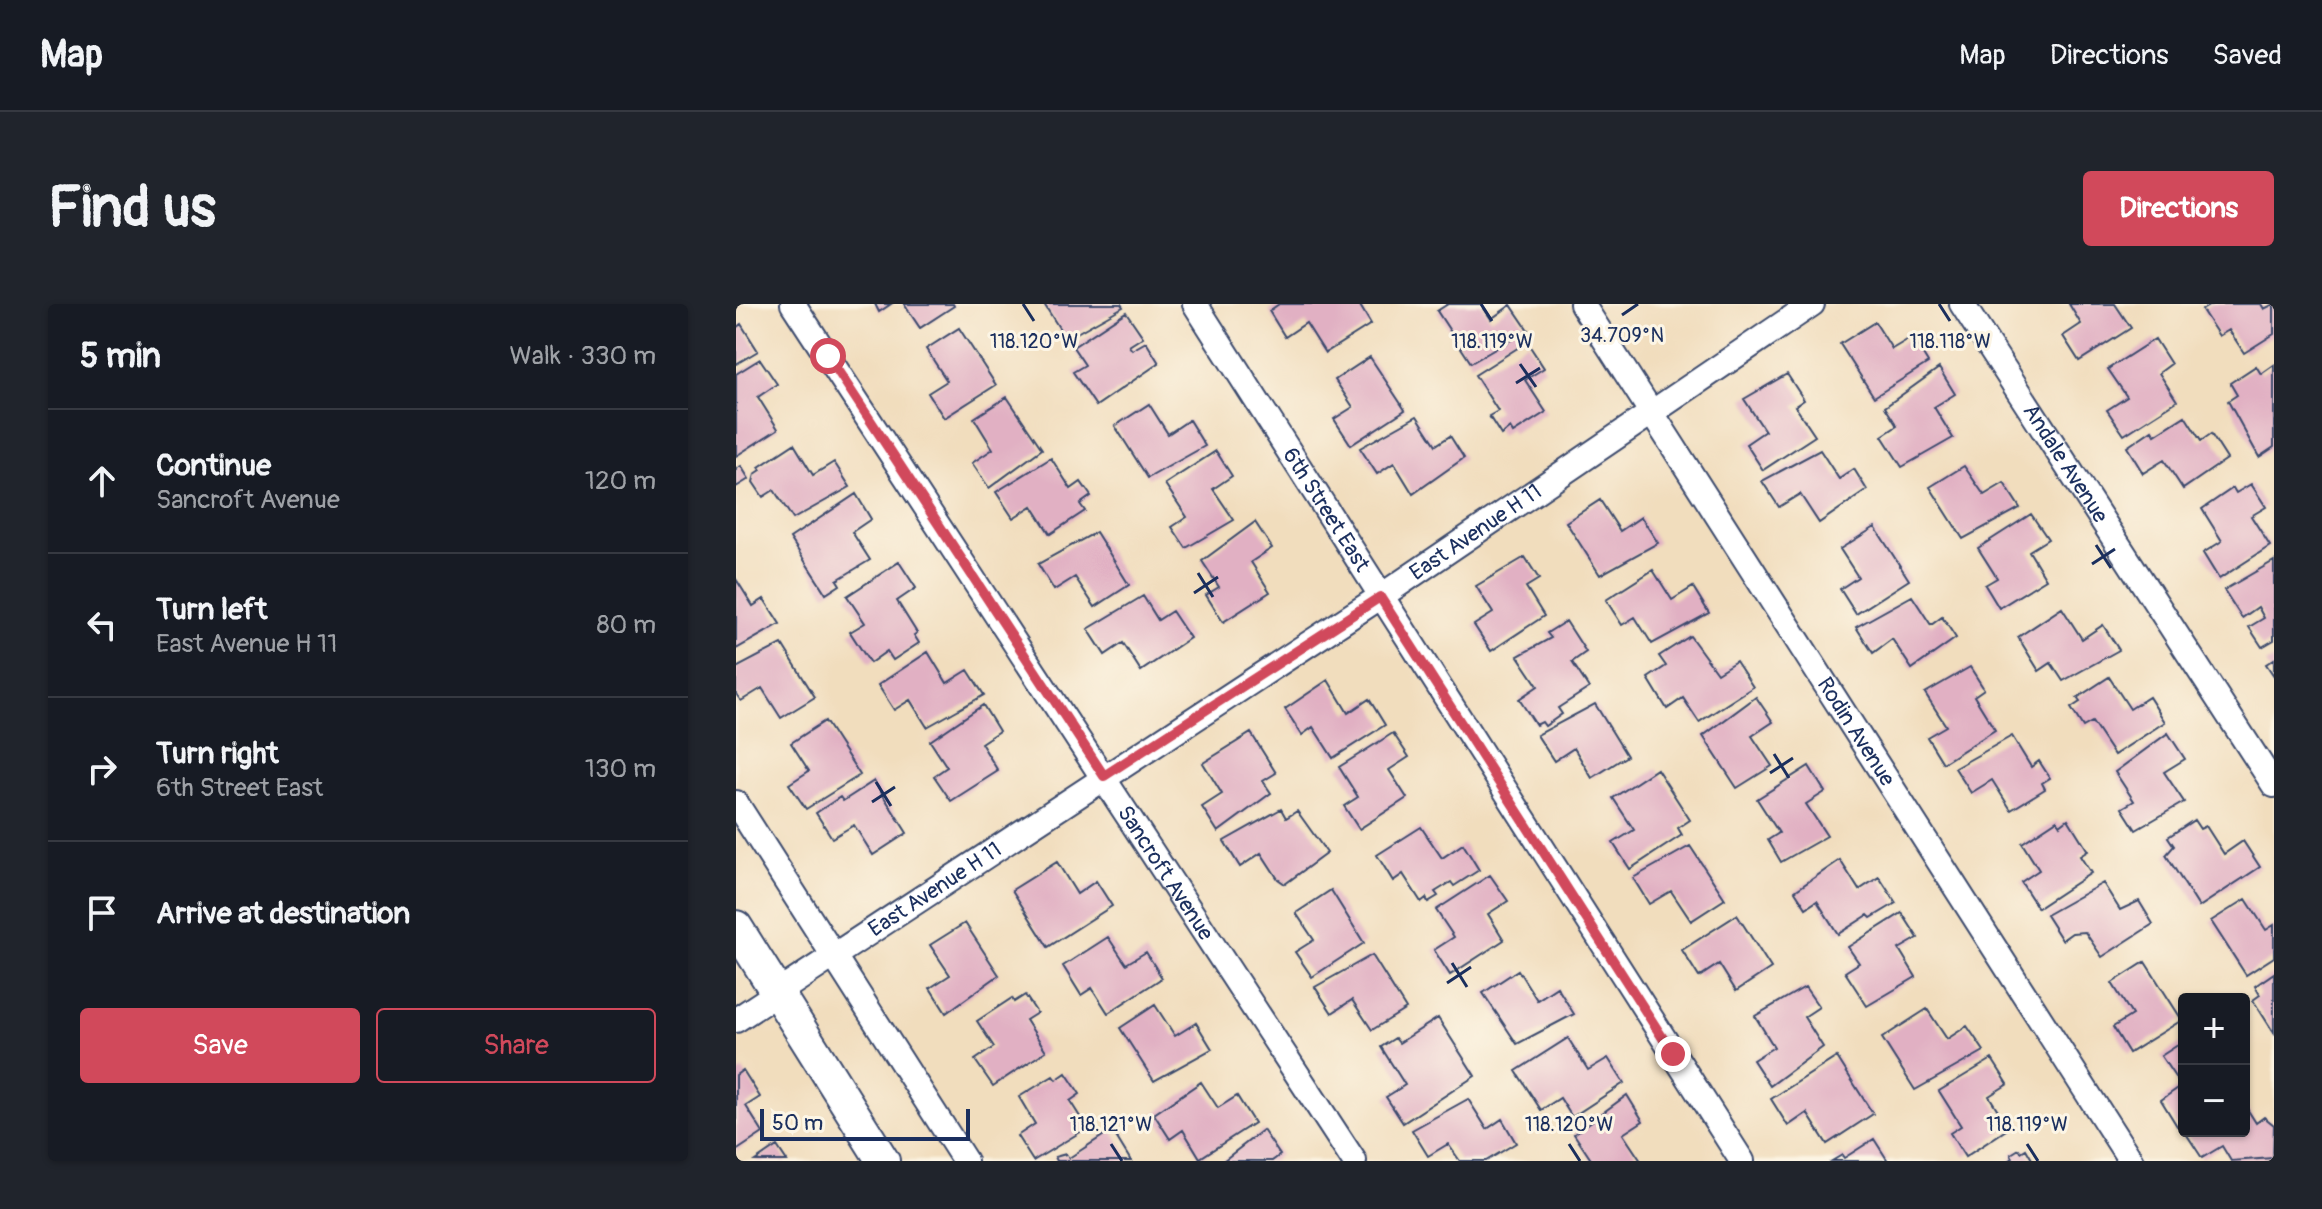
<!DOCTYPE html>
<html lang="en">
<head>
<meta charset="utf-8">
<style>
  :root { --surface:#171b24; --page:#20242c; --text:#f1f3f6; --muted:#9ea1a6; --line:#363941; --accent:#d1495b }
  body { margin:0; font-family:Pangolin,sans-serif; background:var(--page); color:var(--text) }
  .controls { position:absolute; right:24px; bottom:24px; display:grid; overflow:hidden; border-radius:8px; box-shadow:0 2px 6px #0004 }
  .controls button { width:72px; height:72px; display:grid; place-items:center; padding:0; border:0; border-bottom:2px solid var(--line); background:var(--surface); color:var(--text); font:40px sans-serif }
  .scale { position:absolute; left:24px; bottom:20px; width:210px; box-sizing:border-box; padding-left:8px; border:4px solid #1b2f5e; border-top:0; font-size:22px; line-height:28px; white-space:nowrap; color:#1b2f5e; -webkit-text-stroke:6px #fcf5e5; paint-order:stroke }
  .stop { position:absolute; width:24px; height:24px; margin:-18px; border:6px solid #d1495b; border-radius:50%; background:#fff }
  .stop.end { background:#d1495b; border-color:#fff; box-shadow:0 2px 8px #0008 }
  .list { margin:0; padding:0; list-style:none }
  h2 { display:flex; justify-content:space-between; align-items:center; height:104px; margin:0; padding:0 32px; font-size:34px }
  h2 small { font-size:26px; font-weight:400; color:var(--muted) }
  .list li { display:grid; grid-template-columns:52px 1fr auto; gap:24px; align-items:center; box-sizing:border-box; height:144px; padding:0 32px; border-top:2px solid var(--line) }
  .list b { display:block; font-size:30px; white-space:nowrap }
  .list p { margin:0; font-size:26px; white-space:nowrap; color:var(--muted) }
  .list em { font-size:26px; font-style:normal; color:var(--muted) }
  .actions { display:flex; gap:16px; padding:24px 32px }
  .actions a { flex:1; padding:18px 0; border:2px solid var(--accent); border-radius:8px; text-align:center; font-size:28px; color:var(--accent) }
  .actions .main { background:var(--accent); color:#fff }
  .icon { flex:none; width:44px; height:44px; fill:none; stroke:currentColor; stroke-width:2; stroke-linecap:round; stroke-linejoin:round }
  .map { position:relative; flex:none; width:1538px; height:857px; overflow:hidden; border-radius:8px }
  header { display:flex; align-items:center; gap:48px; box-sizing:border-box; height:112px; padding:0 40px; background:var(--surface); border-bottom:2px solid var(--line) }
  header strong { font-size:38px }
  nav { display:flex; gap:44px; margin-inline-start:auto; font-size:28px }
  .intro { display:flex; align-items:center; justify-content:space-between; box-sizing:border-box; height:192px; padding:0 48px }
  h1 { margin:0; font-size:56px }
  .button { padding:20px 36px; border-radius:8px; background:var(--accent); color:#fff; font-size:28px; font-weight:700 }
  main { display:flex; gap:48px; padding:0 48px }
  aside { flex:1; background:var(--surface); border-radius:8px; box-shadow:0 2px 6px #0004 }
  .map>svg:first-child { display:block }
  .building { fill:#e1b0c3 }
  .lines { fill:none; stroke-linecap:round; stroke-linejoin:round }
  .minor-casing { stroke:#3b496c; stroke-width:28 }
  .tertiary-casing { stroke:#3b496c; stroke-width:36 }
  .minor { stroke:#fff; stroke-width:24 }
  .tertiary { stroke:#fff; stroke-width:32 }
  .route { stroke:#d1495b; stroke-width:10 }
  .ticks { fill:none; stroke:#1b2f5e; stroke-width:3 }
  .labels { text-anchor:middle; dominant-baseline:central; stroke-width:6; stroke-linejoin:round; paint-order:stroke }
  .street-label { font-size:22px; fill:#1b2f5e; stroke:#fcf5e5 }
  .ticks-label { font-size:20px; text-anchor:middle; fill:#1b2f5e; stroke:#fcf5e5; stroke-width:6; stroke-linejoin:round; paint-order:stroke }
</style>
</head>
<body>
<header>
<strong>Map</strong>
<nav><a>Map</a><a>Directions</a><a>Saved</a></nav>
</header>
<div class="intro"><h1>Find us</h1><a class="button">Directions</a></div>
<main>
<aside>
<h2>5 min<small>Walk · 330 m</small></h2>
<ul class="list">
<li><svg class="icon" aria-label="ahead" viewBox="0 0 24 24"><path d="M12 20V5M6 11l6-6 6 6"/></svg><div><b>Continue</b><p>Sancroft Avenue</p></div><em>120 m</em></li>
<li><svg class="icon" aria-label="left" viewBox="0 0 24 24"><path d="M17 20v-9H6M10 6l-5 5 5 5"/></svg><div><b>Turn left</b><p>East Avenue H 11</p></div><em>80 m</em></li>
<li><svg class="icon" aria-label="right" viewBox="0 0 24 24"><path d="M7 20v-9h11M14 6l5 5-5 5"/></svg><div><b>Turn right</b><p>6th Street East</p></div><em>130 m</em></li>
<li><svg class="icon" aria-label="arrive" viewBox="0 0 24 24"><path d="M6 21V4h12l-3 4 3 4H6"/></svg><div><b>Arrive at destination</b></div></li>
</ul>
<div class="actions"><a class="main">Save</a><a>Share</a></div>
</aside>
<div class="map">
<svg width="1538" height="857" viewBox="0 0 1538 857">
  <rect width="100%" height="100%" fill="#fcf5e5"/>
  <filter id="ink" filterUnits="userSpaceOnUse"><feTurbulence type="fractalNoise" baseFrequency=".0125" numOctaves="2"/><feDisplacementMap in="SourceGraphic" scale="16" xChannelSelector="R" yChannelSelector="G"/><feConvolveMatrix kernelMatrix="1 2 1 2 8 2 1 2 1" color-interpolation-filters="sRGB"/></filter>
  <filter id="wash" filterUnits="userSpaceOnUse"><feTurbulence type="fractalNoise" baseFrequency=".006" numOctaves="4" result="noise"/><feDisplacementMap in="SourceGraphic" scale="32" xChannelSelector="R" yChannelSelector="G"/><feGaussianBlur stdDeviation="1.8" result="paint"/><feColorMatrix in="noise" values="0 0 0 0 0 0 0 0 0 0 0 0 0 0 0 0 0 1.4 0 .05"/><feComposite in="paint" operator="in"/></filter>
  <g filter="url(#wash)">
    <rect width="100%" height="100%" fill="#f1ddbd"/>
    <g id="blocks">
      <path class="building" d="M 139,0 L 155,0 L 143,8 Z
        M 168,0 L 217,0 L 218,2 L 184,24 Z
        M 308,0 L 385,0 L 387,3 L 330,35 Z
        M 543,0 L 623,0 L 635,20 L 589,49 L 570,19 L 549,33 L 533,7 Z
        M 712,0 L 745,0 L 755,15 L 775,1 L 792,26 L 735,59 L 701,7 Z
        M 1333,0 L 1379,0 L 1395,24 L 1343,57 L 1327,32 L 1345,20 Z
        M 1476,0 L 1525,0 L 1528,5 L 1538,0 L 1538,30 L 1508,49 L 1493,26 L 1483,32 L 1466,6 Z
        M 390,8 L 407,33 L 393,42 L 396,46 L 410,38 L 423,59 L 360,102 L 337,68 L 349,61 L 337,43 Z
        M 1139,18 L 1156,45 L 1176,33 L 1192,59 L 1138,93 L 1104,40 Z
        M 5,20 L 22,47 L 0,60 L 0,24 Z
        M 223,24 L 260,81 L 208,114 L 192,89 L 211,77 L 190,45 Z
        M 1419,35 L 1435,60 L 1423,69 L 1441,97 L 1388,131 L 1371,106 L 1391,93 L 1372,65 Z
        M 791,38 L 808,64 L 789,76 L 810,108 L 777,129 L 774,124 L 765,131 L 753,112 L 762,107 L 739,71 Z
        M 634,53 L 669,106 L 615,141 L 598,115 L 617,103 L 599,76 Z
        M 24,55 L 41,80 L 22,93 L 42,125 L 0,152 L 0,70 Z
        M 1538,61 L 1538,143 L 1523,153 L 1492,97 L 1501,91 L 1494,79 L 1520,62 L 1525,70 Z
        M 1203,64 L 1219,90 L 1198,103 L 1217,134 L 1166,163 L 1146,132 L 1161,122 L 1149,103 Z
        M 1051,70 L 1068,96 L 1059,102 L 1079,132 L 1027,166 L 1010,140 L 1029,127 L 1008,95 Z
        M 271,93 L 306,145 L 253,184 L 236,159 L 257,145 L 238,114 Z
        M 413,100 L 432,130 L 453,116 L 469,142 L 412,174 L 379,122 Z
        M 681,112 L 700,141 L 714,132 L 728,154 L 677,190 L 658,159 L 641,170 L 624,144 Z
        M 1449,112 L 1465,137 L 1475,130 L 1491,155 L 1447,185 L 1428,156 L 1407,169 L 1391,143 L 1416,126 L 1419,131 Z
        M 58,140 L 77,171 L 98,158 L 114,183 L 57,215 L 38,186 L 27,193 L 17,178 L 19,170 L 25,166 L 23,163 Z
        M 1084,146 L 1103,175 L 1118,165 L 1131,186 L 1083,219 L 1064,190 L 1043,203 L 1026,177 Z
        M 480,147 L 496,172 L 477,185 L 498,216 L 450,244 L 436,223 L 451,213 L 429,180 Z
        M 315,154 L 335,185 L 345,178 L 355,192 L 344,200 L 349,207 L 314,230 L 296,202 L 277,214 L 260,188 Z
        M 5,162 L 13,175 L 0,183 L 0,165 Z
        M 1228,162 L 1248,191 L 1268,179 L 1284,204 L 1227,235 L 1194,183 Z
        M 1515,180 L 1530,203 L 1515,212 L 1534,242 L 1483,275 L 1467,249 L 1486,237 L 1466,205 L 1497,184 L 1500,189 Z
        M 120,190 L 135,215 L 116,228 L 134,256 L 101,276 L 104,281 L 90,290 L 54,234 Z
        M 864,196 L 884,227 L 905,213 L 922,239 L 864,271 L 830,218 Z
        M 1295,210 L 1312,235 L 1293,247 L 1310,275 L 1263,304 L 1249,281 L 1261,274 L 1242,244 Z
        M 519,218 L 536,244 L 515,258 L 534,288 L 487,318 L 470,291 L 483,283 L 466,257 Z
        M 1139,223 L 1173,276 L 1120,310 L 1104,285 L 1122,273 L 1104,245 Z
        M 360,228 L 393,281 L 359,303 L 339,273 L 318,286 L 302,260 Z
        M 789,253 L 803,275 L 790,283 L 808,312 L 755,347 L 738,321 L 757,309 L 740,282 Z
        M 1538,257 L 1538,336 L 1526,343 L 1513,323 L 1528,314 L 1522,303 L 1506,314 L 1488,286 Z
        M 163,258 L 180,284 L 161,297 L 181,329 L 178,331 L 183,339 L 157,356 L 151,347 L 134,359 L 114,328 L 129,319 L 111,292 Z
        M 917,266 L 936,296 L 957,283 L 973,309 L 916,340 L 899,313 L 886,321 L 870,296 Z
        M 0,275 L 17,302 L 28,295 L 44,320 L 0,345 Z
        M 407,292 L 422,316 L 436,307 L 454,334 L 405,367 L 387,339 L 369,351 L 352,325 Z
        M 1176,292 L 1195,321 L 1206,313 L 1220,334 L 1176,365 L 1156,335 L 1137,349 L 1120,323 Z
        M 1326,304 L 1346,335 L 1367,321 L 1383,346 L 1327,377 L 1315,359 L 1303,367 L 1282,333 Z
        M 830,317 L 850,348 L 836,358 L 853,384 L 822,404 L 826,410 L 809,422 L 806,418 L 800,421 L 783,395 L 802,382 L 782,352 L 815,334 L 811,329 Z
        M 954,332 L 981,369 L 1000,357 L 1017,383 L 963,418 L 947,394 L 931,405 L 912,374 L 930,362 L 923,352 Z
        M 46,340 L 79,393 L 45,414 L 26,384 L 5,397 L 0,390 L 0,364 Z
        M 192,348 L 211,379 L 232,366 L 248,391 L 191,423 L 174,396 L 158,406 L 142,381 Z
        M 1538,355 L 1538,372 L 1530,360 Z
        M 1234,363 L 1248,385 L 1238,392 L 1259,426 L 1207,459 L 1191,433 L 1210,422 L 1189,389 Z
        M 1373,373 L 1394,405 L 1413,393 L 1429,418 L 1378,451 L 1356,418 L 1347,423 L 1335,404 L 1344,398 L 1341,394 Z
        M 592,376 L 612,409 L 633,395 L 649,421 L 597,454 L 577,423 L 566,431 L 549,405 Z
        M 1020,393 L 1037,418 L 1016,432 L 1036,462 L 1001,484 L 967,432 Z
        M 859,400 L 891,452 L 856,474 L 838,444 L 818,457 L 801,431 Z
        M 247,401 L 263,427 L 245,439 L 262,467 L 215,497 L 198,472 L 211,463 L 194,437 Z
        M 89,417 L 124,471 L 70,505 L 53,480 L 73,467 L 55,439 Z
        M 515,429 L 540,469 L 527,477 L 535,489 L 482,528 L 466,503 L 486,490 L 467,459 Z
        M 657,429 L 673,453 L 653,466 L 671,494 L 623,525 L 608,502 L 622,493 L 603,463 Z
        M 1432,429 L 1449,455 L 1428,468 L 1448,498 L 1400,526 L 1386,504 L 1398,497 L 1379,468 Z
        M 1276,432 L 1295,463 L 1303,457 L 1314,474 L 1306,479 L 1309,485 L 1275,506 L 1256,476 L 1235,489 L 1219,464 Z
        M 1073,462 L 1089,488 L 1070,500 L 1091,532 L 1045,558 L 1032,536 L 1043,529 L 1021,495 Z
        M 921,465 L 954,516 L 942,524 L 946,531 L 894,565 L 877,539 L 898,526 L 877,494 Z
        M 138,477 L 171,529 L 137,551 L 118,521 L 96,534 L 80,509 L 104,493 L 107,497 Z
        M 545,505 L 550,514 L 561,507 L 591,549 L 549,580 L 542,575 L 525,549 L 504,563 L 488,537 Z
        M 1332,515 L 1352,547 L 1344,552 L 1355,569 L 1302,604 L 1285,578 L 1303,566 L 1286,539 L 1321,516 L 1324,521 Z
        M 1458,516 L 1464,525 L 1470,522 L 1488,550 L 1507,537 L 1524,563 L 1463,603 L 1430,551 L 1438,542 L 1432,533 Z
        M 685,523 L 706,554 L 727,540 L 743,566 L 718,582 L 715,578 L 699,588 L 702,592 L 692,598 L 690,594 L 685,598 L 667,570 L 657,577 L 641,551 Z
        M 954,542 L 989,595 L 955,617 L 935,587 L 913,600 L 897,574 Z
        M 1104,556 L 1123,586 L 1143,573 L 1160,599 L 1135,614 L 1132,611 L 1102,630 L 1081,597 L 1070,604 L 1059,587 Z
        M 321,558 L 341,590 L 360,577 L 376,602 L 312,643 L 276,586 Z
        M 754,571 L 772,597 L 752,610 L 768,636 L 714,671 L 698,646 L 718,633 L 700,606 Z
        M 1367,579 L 1384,606 L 1403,597 L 1417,620 L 1366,653 L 1349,628 L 1336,629 L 1326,636 L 1310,611 Z
        M 595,586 L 628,639 L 576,673 L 559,648 L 578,636 L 560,609 Z
        M 1510,595 L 1530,626 L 1538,621 L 1538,653 L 1510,671 L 1475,617 Z
        M 1166,609 L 1182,634 L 1163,645 L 1180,673 L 1131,702 L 1109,668 L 1123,659 L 1112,643 Z
        M 1001,611 L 1035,664 L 1000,687 L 983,660 L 963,673 L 946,646 Z
        M 229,619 L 263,671 L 210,709 L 194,684 L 214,671 L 194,641 Z
        M 372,633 L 390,660 L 410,648 L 426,674 L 372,709 L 356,684 L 345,691 L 327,662 Z
        M 636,651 L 670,705 L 636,726 L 616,696 L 596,709 L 579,683 Z
        M 1409,658 L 1446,716 L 1393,749 L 1377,723 L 1396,711 L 1376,679 Z
        M 782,666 L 801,696 L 821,683 L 838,710 L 781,740 L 747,689 Z
        M 1538,669 L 1538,729 L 1517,696 L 1524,691 L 1519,682 Z
        M 1069,683 L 1083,703 L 1068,713 L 1087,743 L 1034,782 L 1017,756 L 1038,743 L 1019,712 Z
        M 289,691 L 301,709 L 290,716 L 310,747 L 257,782 L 239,756 L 258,743 L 241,717 L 276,694 L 278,698 Z
        M 419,701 L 439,732 L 460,719 L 476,745 L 418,777 L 384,724 Z
        M 1191,705 L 1211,735 L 1231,722 L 1248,747 L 1179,786 L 1146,734 Z
        M 702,714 L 739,772 L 667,819 L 650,793 L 669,781 L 645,743 L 659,734 L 663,739 Z
        M 832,734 L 852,766 L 872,754 L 888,779 L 836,813 L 824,794 L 805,806 L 780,767 Z
        M 1448,737 L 1448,817 L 1441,822 L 1425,796 L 1445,782 L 1425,752 Z
        M 1101,753 L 1137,810 L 1091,840 L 1071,809 L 1052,822 L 1035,795 Z
        M 1256,755 L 1272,780 L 1253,792 L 1273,824 L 1229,853 L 1214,829 L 1225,822 L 1203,787 Z
        M 7,766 L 24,793 L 10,802 L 27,829 L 0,847 L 0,771 Z
        M 330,769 L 344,790 L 334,797 L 351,824 L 297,857 L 281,832 L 299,820 L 283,793 L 317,772 L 320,776 Z
        M 465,778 L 482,804 L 501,792 L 518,819 L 464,854 L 447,826 L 434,835 L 418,810 Z
        M 891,791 L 907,817 L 887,830 L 905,857 L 856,857 L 838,830 Z
        M 732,795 L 751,825 L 766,815 L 780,839 L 750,857 L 724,857 L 712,840 L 692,852 L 676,826 Z
        M 1508,800 L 1520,819 L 1528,813 L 1538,821 L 1537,854 L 1495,857 L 1486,842 L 1466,854 L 1449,828 L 1508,827 Z
        M 376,826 L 395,857 L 321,857 L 319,853 L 330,850 L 333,854 Z
        M 527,826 L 544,851 L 536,857 L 487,857 Z
        M 1138,835 L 1152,857 L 1096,857 L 1106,851 L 1108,854 Z
        M 41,842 L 51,857 L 19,857 Z
        M 1283,845 L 1285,848 L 1290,845 L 1297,857 L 1273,857 L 1277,854 L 1275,850 Z"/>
    </g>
  </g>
  <g filter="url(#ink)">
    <use href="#blocks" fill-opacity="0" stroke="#3b496c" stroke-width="2"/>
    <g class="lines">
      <defs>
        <g id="minor">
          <path id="s1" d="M 57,0 L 618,857"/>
          <path id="s2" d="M 459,0 L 1006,857"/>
          <path id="s3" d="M 846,0 L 1395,857"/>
          <path id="s4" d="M 1226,0 L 1538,481"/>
          <path d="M 0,499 L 229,857"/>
          <path id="s5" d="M 0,716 L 644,293 L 1076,0"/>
        </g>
        <path id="tertiary" d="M 0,623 L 147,857"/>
      </defs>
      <use href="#minor" class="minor-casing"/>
      <use href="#tertiary" class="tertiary-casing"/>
      <use href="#minor" class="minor"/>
      <use href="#tertiary" class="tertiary"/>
    </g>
  </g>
  <g class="lines" filter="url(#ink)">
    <path class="route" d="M 92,52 L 368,472 L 644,293 L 937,750"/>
  </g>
  <path class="ticks" d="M 287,0 L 298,17M 745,0 L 756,17M 1203,0 L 1214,17M 886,11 L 902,0M 784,60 L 800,83M 780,79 L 804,64M 1360,241 L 1375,264M 1356,260 L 1379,245M 462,269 L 477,293M 458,289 L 482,273M 1038,450 L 1053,474M 1034,469 L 1057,454M 140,478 L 155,502M 136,498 L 159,483M 716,659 L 731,683M 711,679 L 735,663M 375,840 L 386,857M 833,840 L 844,857M 1291,840 L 1302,857"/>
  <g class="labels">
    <g class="street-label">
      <text stroke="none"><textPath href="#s4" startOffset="190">Andale Avenue</textPath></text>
      <text stroke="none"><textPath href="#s2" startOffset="244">6th Street East</textPath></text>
      <text stroke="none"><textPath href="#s5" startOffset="886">East Avenue H 11</textPath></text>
      <text stroke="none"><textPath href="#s3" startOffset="508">Rodin Avenue</textPath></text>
      <text stroke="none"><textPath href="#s1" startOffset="680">Sancroft Avenue</textPath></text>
      <text stroke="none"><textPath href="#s5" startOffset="238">East Avenue H 11</textPath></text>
    </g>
  </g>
  <g class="ticks-label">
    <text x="886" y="38">34.709°N</text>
    <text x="298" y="44">118.120°W</text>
    <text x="756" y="44">118.119°W</text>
    <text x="1214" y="44">118.118°W</text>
    <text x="375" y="827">118.121°W</text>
    <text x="833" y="827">118.120°W</text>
    <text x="1291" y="827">118.119°W</text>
  </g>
</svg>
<div class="controls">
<button>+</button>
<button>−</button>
</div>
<div class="scale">50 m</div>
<div class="stop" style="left:92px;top:52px"></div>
<div class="stop end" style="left:937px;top:750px"></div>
</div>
</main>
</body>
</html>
